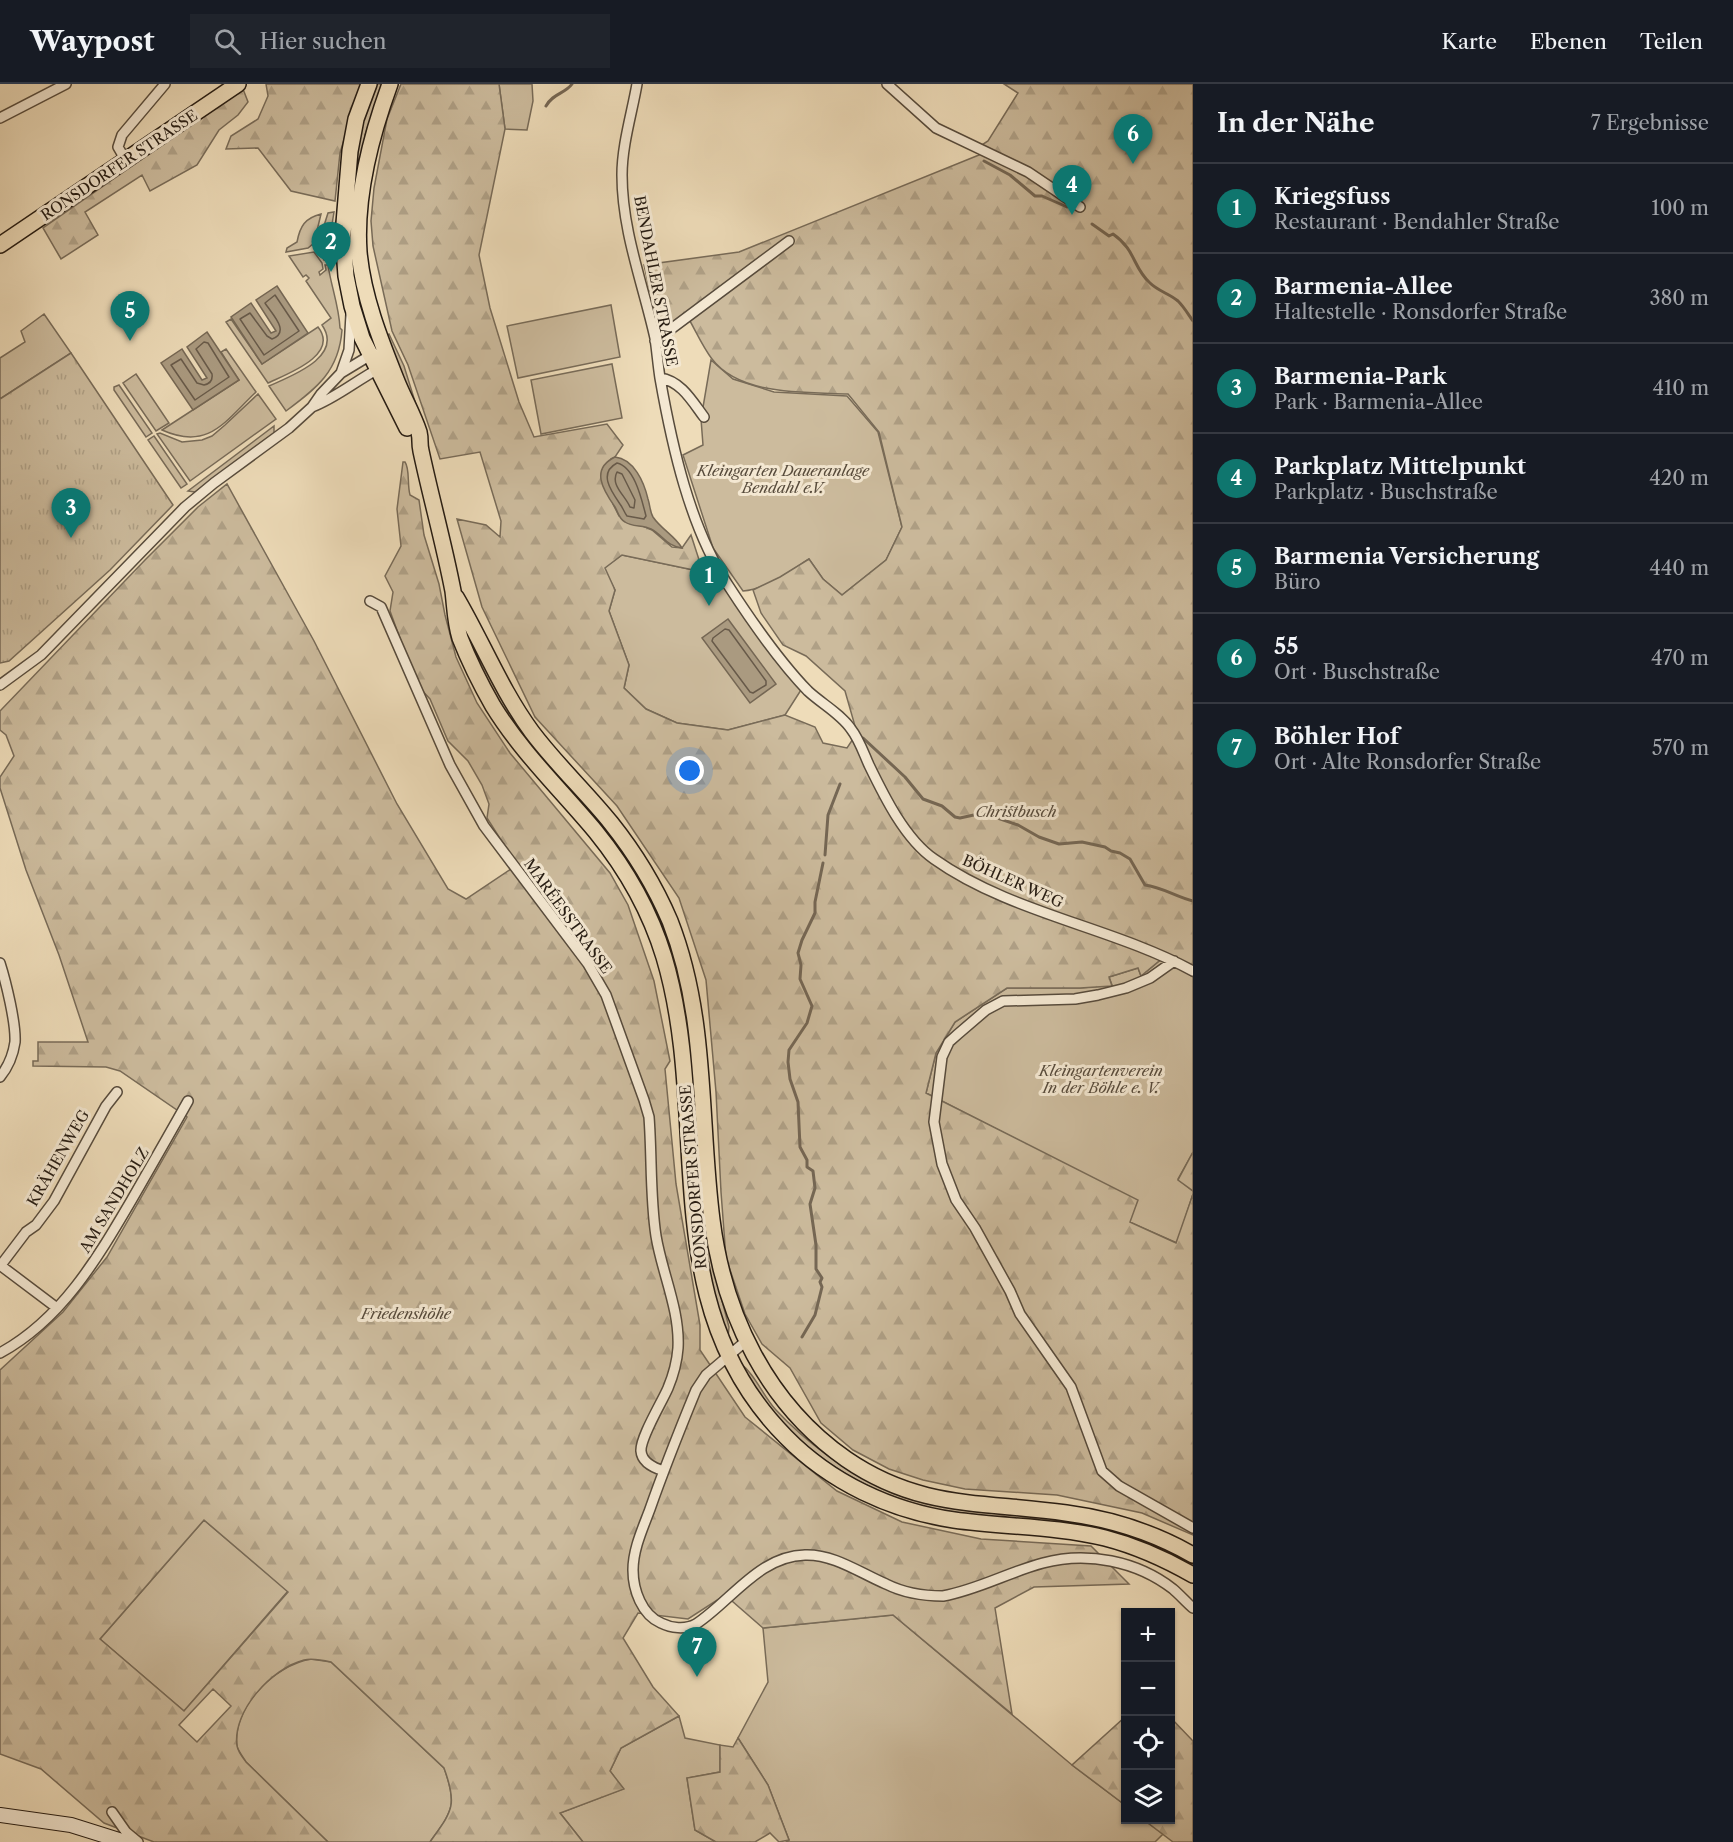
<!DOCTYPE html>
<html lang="de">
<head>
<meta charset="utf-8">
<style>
  :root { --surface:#171b24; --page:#20242c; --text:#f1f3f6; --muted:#9ea1a6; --line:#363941; --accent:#0f766e }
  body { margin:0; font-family:"Libre Caslon Text",serif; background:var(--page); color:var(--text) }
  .controls { position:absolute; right:18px; bottom:18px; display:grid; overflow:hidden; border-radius:0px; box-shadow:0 2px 4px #0004 }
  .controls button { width:54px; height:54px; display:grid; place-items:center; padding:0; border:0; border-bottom:2px solid var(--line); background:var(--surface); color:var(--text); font:30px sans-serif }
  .you { position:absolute; left:690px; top:687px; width:21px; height:21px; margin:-15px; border:4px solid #fff; border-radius:50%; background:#1a73e8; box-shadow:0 0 0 9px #1a73e833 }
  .badge { display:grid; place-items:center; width:39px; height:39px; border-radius:50%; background:var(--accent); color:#fff; font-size:20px; font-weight:700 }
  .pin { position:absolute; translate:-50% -50px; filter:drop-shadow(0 2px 3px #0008) }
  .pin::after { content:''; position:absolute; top:32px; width:21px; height:18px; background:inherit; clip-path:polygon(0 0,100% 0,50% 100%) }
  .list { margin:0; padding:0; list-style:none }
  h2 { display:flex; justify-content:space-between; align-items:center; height:78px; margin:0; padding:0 24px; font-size:26px }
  h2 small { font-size:20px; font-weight:400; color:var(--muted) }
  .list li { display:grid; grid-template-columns:39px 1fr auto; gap:18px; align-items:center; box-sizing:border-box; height:90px; padding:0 24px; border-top:2px solid var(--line) }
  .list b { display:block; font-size:22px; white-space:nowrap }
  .list p { margin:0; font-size:20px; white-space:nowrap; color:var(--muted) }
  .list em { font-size:20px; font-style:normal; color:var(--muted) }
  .icon { flex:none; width:33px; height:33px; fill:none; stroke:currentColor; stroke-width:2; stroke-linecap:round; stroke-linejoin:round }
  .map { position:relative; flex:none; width:1193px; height:1758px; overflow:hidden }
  header { display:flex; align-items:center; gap:36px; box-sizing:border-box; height:84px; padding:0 30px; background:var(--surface); border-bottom:2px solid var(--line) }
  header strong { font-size:28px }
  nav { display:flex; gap:33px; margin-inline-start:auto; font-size:21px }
  .search { width:420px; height:54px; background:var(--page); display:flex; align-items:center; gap:15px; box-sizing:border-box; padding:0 21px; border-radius:0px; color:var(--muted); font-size:22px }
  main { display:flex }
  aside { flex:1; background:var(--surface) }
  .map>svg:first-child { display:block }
  .green { fill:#ccbb9d; stroke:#786b58; stroke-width:1.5 }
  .forest { fill:url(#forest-firs); stroke:#786b58; stroke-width:1.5; fill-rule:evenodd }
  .park { fill:url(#park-tufts); stroke:#786b58; stroke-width:1.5 }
  .water { fill:#aa9a80; stroke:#756754; stroke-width:1.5 }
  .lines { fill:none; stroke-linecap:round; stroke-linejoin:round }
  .shore { stroke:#685a49; stroke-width:1.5 }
  .stream { stroke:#756754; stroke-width:3 }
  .street-casing { stroke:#574b3c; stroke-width:12 }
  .secondary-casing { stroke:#251b12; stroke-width:16 }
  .primary-casing { stroke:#251b12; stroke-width:18 }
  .street { stroke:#f4e8d2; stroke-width:9 }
  .secondary { stroke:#f4e8d2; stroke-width:14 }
  .primary { stroke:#eedcb9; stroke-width:15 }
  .labels { text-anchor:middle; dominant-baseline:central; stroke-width:6; stroke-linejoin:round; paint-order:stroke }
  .street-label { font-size:15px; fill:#251b12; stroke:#f4e8d2 }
  .park-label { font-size:15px; font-style:italic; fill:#574b3c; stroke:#f4e8d2 }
</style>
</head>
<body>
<header>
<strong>Waypost</strong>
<div class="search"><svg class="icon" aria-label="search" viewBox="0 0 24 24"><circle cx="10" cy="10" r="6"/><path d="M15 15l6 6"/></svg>Hier suchen</div>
<nav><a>Karte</a><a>Ebenen</a><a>Teilen</a></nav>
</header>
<main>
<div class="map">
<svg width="1193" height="1758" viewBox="0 0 1193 1758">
  <defs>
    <pattern id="forest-firs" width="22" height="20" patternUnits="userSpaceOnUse" patternTransform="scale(1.5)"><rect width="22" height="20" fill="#ccbb9d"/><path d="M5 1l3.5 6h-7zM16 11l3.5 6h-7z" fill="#afa086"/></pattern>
    <pattern id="park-tufts" width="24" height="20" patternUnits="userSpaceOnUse" patternTransform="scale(1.5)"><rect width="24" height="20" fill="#ccbb9d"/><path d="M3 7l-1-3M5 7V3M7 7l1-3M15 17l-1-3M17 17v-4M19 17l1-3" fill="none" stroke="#afa086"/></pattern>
  </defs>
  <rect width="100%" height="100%" fill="#eedcb9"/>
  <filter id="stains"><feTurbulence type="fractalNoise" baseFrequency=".00333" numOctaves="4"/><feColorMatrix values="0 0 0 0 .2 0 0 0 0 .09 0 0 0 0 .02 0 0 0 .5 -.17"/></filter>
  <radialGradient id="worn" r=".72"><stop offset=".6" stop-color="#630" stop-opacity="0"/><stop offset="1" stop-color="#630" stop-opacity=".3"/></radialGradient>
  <path class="green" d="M 376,0 L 382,0 L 365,51 L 356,121 L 374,250 L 368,253 L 360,229 L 352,184 L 350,158 L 356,69 L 362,40 Z
    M 499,0 L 532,0 L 533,17 L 527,46 L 505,45 Z
    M 334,128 L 328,165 L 329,177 L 324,176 L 319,167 L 322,148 L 328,129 Z
    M 321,130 L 314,159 L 308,164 L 286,168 L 287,164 L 297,158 C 300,142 305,134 321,130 Z
    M 314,168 L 322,179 L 323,185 L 319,188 L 320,191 L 326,186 L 325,181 L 328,181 C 331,202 339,222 340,244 L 342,246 C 339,287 317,304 286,327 L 269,302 C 291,292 344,273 322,241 L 331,234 L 306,197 L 309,194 L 306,191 L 303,193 L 289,172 Z
    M 611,221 L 620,273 L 518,294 L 507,242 Z
    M 44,230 L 71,269 L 0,315 L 0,274 L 25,258 L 21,247 Z
    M 231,235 L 262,280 L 318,243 C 340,271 287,290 268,299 L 226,238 Z
    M 389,250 L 404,282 L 421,337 L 385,252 Z
    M 226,265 L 256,308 C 225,337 209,367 162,346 L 239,296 L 221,268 Z
    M 711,276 L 733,295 L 774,308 L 847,312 L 878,348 L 902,443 L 886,476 L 842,511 L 823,495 L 809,475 C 789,488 767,505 743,507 L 713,464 L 683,371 L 703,361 L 701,335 Z
    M 612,280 L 622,334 L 541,350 L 531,296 Z
    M 136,290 L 169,339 L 156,347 L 123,299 Z
    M 119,301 L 152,349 L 146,353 L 114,306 L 114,303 Z
    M 258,310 L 276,335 L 190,397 L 157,350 L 160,349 L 182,358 L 202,356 L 212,352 L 225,341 Z
    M 274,342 L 274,349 L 195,408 L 188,407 Z
    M 154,352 L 187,400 L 181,404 L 148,356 Z
    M 622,471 L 703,488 L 717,485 L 801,606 L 785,631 L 728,646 L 677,639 L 646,625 L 624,604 L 629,581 L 609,527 L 615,506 L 604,484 Z
    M 467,546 L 635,786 L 654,820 L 668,853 L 686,917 L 697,1017 L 703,1127 L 713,1183 L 729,1243 L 728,1254 C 724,1242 719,1231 715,1220 C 704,1183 701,1142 698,1103 C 691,1009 692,910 652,822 C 624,761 573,716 531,664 C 511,640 494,612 481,583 C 476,572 467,558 467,546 Z
    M 1164,873 L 1193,893 L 1193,1068 L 1178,1095 L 1193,1107 L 1193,1110 L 1177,1159 L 1129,1138 L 1137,1117 L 926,1009 L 936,969 L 955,938 L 1007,904 L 1080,904 L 1112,901 L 1109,893 L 1138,884 L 1141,892 Z
    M 740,1279 C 755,1290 763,1312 776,1326 C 805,1357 843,1385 882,1404 C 917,1421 958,1424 997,1428 C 1066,1435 1132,1441 1193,1479 L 1193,1484 C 1172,1475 1151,1466 1130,1458 C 1119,1453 1108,1447 1096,1445 C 1050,1435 1002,1437 956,1429 C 866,1415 782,1361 740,1279 Z
    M 204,1436 L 288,1507 L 184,1627 L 100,1555 Z
    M 893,1531 L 1072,1681 L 1125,1721 L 1126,1736 L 1144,1736 L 1163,1750 L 1155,1758 L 786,1758 L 789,1756 L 768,1701 L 738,1654 L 768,1598 L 763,1544 Z
    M 311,1575 L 331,1578 L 444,1684 C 458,1722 452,1727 430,1758 L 328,1758 L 246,1678 C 243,1673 238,1667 237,1662 C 232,1623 275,1581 311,1575 Z
    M 679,1632 L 685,1654 L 720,1661 L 720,1688 L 687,1694 L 695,1746 L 716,1758 L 583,1758 L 560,1729 L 623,1705 L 610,1687 L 621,1664 Z"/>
  <path class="forest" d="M 266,0 L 361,0 L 340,69 L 335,117 L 291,107 L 258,64 L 226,65 L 231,52 L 258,35 L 268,12 Z
    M 401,0 L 499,0 L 505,45 L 479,171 L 490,224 L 519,318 L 534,353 L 607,340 L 623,361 L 615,373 L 611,375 L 613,420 L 619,432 L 652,446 L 672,463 L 682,464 L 691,451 L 703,488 L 622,471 L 605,484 L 615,506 L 609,527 L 629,581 L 624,604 L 646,625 L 677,639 L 728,646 L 785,631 L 815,643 L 823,659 L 847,664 L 857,649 L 845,607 L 806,572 L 783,561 L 761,529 L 753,506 L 780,493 L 809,475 L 823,495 L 842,511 L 886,476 L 902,443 L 879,348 L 848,310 C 806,308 740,312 712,275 C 702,262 695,245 686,230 L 676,238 L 658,243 L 644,181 L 739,168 L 979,71 L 977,64 L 988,57 L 1018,9 L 1004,0 L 1193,0 L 1193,893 L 1164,873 L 1141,892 L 1138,884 L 1109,893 L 1112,902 L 1080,904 L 1007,904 L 955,938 L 936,969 L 926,1009 L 1138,1116 L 1130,1138 L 1176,1159 L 1193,1110 L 1193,1451 L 1142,1429 L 1057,1411 L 965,1405 L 923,1396 L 889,1385 L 853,1366 L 821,1339 L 790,1284 L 762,1260 L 745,1230 L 726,1174 L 721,1108 L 716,1008 L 706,896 L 679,814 L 617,722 L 535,633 L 482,523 L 457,435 L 486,441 L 500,453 L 501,437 L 480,368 L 440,375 L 408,281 L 392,247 L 373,162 L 371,137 L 374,104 L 387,35 Z
    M 243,5 L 248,18 L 238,31 L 219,46 L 197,81 L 150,107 L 142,91 L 85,128 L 98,151 L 61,175 L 43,144 Z
    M 403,378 L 405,378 C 410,385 407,400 410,411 L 419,416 L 424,451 L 439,500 L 445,531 L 456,573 L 477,619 L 510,669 L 610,789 L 628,821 L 654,897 L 670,977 L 665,985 L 676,1100 L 700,1241 L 700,1266 L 745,1333 L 837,1407 L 902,1438 L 981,1455 L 1091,1462 L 1129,1500 L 1034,1503 L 995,1524 L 1012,1630 L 893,1531 L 763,1544 L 725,1511 L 688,1535 L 638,1529 L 623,1554 L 653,1603 L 679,1632 L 621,1664 L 610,1687 L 624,1705 L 560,1729 L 583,1758 L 430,1758 C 452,1727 458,1722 444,1684 L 331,1578 C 322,1576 313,1574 304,1576 C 272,1584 232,1627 237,1662 C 238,1668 243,1674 246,1678 L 328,1758 L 154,1758 L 104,1739 L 41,1685 L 0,1670 L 0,1286 L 63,1228 L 107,1173 L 187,1033 L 120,987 L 106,983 L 33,982 L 33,977 L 38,977 L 38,958 L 88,958 L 59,871 L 26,786 L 0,704 L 0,693 L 14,672 L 6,651 L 0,646 L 0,627 L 145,476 L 198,423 L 227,400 L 314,557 L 397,720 L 448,805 L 466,815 L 517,781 L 487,734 L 489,720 L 482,701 L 468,677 L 448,657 L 430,615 L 417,601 L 390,527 L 393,508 L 385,492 L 401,462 L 397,425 ZM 204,1436 L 288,1508 L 184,1627 L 100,1555 ZM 213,1605 L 231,1622 L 197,1658 L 179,1641 Z
    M 1193,1068 L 1193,1107 L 1178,1096 Z
    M 1125,1633 L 1125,1721 L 1072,1681 Z
    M 1171,1634 L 1193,1657 L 1193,1758 L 1173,1758 L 1144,1736 L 1170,1736 Z
    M 738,1654 L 768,1701 L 789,1756 L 779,1758 L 770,1749 L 755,1758 L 716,1758 L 695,1746 L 687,1694 L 720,1688 L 720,1661 L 733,1663 Z"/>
  <path class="park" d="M 71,269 L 173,421 L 110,486 L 9,577 L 0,579 L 0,315 Z"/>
  <path class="water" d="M 277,202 L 308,249 L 262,280 L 231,233 L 251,219 L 271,249 L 276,247 L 256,216 Z
    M 207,248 L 239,296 L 193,326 L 161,279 L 182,265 L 202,296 L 207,294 L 187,263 Z
    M 615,373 C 634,375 644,398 648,415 C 650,421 650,428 653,433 C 661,445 675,452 682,464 C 666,462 664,452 651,445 C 643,441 632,443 625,438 C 619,435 618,428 615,423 C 603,406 590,385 615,373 Z
    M 728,535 L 776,600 L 750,619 L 702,554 Z"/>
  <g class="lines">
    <path class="shore" d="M 275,211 L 299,247 L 264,271 L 240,235 L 250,229 L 267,252 L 272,255 C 291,248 272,230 265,219 Z
      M 204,258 L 208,259 L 229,293 L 195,316 L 171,281 L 181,275 L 197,299 L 204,301 C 209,300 213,297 212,290 L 196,265 Z
      M 617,379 C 635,383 642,417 646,432 L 644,435 L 627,432 C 624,428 623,424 620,420 C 611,407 598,389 617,379 Z
      M 617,388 L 622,390 L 635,416 L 634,424 L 630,423 C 625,411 610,401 617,388 Z
      M 725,545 L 729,546 L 766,597 L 766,601 L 753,609 L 750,608 L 712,557 L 713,554 Z"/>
    <path class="stream" d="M 546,22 C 553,9 565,10 572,0
      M 984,77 L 1010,91 L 1035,112 L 1042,112 L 1067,123
      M 1092,140 L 1109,152 L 1113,150 C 1136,166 1133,184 1150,199 C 1158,207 1170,210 1178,217 C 1184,223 1188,230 1193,237
      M 863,654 L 905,693 L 923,715 L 942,722 L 955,733 L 960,734 L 983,729 L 1018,741 L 1039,753 L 1059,760 L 1082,758 L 1105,763 L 1111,767 L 1120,769 L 1130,775 L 1145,801 C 1162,803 1176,813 1193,817
      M 825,771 L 828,731 L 840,700
      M 802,1253 L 815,1231 L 822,1203 L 820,1198 L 822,1194 L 816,1185 L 816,1161 L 810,1120 L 815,1104 L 813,1087 L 807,1083 L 807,1076 L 800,1063 L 798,1018 L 790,995 L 788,978 L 789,966 L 807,939 L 812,922 L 800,895 L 801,881 L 798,869 L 802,856 L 815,829 L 815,818 L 823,779"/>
    <defs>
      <path id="street" d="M 637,0 C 632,29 622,61 622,91 C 622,147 643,200 655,254 C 657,268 658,281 660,294 C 672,362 690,444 728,501 C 750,535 780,578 808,607 C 822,620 841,630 851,645 C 859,655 864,670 869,681 C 884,712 905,755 934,775 C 1010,829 1112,843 1193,887
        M 887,0 L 936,44 L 1028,88 L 1080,123
        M 0,34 L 66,0
        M 125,75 L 118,63 L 122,51 L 165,0
        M 655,257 L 789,157
        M 341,289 L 349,266 L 351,230
        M 660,294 C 681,297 692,317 704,333
        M 312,323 C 336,314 357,296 380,284
        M 370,517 L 381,523 L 450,681 L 484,742 L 588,880 L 606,911 L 644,1016 L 649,1033 C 652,1072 650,1113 656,1152 C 662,1189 680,1226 678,1264 C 677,1278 673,1292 668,1304 C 662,1318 640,1354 641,1367 C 642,1379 654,1384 664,1387
        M 0,601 L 41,571 L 185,423 L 214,399 L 289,344 L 312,323 L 321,310 L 341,289 L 374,269
        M 1174,877 L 1150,894 L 1126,904 L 1098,911 L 1075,915 L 1003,917 L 986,926 L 958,950 L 949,958 L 942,973 L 934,1038 L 942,1080 L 956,1116 L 975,1144 L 1010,1207 L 1020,1230 L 1071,1303 L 1102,1387 L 1119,1402 L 1193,1444
        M 0,879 C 6,898 16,939 15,958 C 13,972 8,983 0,993
        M 0,1181 L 57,1224
        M 1,1181 L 26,1148 L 36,1141 L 54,1117 L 106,1022 L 117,1008
        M 746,1257 L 706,1291 L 696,1306 C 680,1345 664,1385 650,1425 C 643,1444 633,1465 633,1486 C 633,1506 642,1531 661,1539 C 671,1544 685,1546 696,1540 C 731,1517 759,1472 805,1471 C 834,1470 860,1489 886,1500 C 904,1509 923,1512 943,1512 C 977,1506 1009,1488 1043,1479 C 1087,1467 1137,1477 1173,1505 C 1180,1511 1186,1518 1193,1524
        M 0,1269 C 61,1236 97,1175 131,1117 C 150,1084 169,1051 188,1017
        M 112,1728 L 126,1748 L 138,1758"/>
      <path id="secondary" d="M 0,1731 L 71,1741 L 125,1758"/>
      <path id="primary" d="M 369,0 L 356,35 L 350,67 L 343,151 L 346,192 L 352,222 L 362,254 L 407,344
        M 390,0 C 371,52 355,111 359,168 C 363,212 380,255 396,295 C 403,313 413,330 419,348 C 421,357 419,358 421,367 C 431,414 444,460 453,507 C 455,523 455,538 460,554 C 469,577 481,601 493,622 C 522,669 561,706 596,748 C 626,785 650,827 664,873 C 713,1037 652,1218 786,1353 C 830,1398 891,1427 954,1436 C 1004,1443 1056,1442 1105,1454 C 1136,1462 1165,1475 1193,1491
        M 0,161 L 238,0
        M 456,513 C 482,557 501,606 532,648 C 556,680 586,708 611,739 C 635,769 655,802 670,837 C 708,934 699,1036 712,1136 C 724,1231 767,1320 846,1375 C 920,1426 983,1417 1066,1429 C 1111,1435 1153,1448 1193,1471"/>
    </defs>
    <use href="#street" class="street-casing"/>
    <use href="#secondary" class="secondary-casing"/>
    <use href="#primary" class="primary-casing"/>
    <use href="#street" class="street"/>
    <use href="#secondary" class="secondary"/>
    <use href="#primary" class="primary"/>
  </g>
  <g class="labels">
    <g class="street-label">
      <text transform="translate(119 81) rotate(-34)">RONSDORFER STRASSE</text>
      <text transform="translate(656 197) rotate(79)">BENDAHLER STRASSE</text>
      <text transform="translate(1013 797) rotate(24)">BÖHLER WEG</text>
      <text transform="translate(568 832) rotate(54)">MARÉESSTRASSE</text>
      <text transform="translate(58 1074) rotate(-60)">KRÄHENWEG</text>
      <text transform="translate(693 1093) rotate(-95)">RONSDORFER STRASSE</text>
      <text transform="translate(114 1116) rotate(-59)">AM SANDHOLZ</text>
    </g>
    <g class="park-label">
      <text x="783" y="386">Kleingarten Daueranlage<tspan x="783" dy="17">Bendahl e.V.</tspan></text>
      <text x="1016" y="727">Christbusch</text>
      <text x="1101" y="986">Kleingartenverein<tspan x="1101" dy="17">In der Böhle e. V.</tspan></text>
      <text x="406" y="1229">Friedenshöhe</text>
    </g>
  </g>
  <rect width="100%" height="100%" filter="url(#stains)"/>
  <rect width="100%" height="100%" fill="url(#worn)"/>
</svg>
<div class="controls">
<button>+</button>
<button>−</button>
<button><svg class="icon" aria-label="locate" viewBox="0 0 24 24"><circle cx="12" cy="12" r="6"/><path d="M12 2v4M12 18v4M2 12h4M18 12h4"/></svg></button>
<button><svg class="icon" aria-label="layers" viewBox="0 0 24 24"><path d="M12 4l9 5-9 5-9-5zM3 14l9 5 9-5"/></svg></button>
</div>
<div class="you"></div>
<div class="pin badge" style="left:709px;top:522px">1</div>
<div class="pin badge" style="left:331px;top:188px">2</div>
<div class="pin badge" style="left:71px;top:454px">3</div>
<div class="pin badge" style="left:1072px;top:131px">4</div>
<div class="pin badge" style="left:130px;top:257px">5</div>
<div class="pin badge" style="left:1133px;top:80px">6</div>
<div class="pin badge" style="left:697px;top:1593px">7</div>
</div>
<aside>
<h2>In der Nähe<small>7 Ergebnisse</small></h2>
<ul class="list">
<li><span class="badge">1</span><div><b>Kriegsfuss</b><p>Restaurant · Bendahler Straße</p></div><em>100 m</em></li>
<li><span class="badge">2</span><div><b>Barmenia-Allee</b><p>Haltestelle · Ronsdorfer Straße</p></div><em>380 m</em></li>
<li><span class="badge">3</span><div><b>Barmenia-Park</b><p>Park · Barmenia-Allee</p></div><em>410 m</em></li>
<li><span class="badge">4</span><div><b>Parkplatz Mittelpunkt</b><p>Parkplatz · Buschstraße</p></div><em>420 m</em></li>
<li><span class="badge">5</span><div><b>Barmenia Versicherung</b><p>Büro</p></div><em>440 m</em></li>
<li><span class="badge">6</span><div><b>55</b><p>Ort · Buschstraße</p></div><em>470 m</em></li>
<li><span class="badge">7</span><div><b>Böhler Hof</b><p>Ort · Alte Ronsdorfer Straße</p></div><em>570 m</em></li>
</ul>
</aside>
</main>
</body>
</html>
